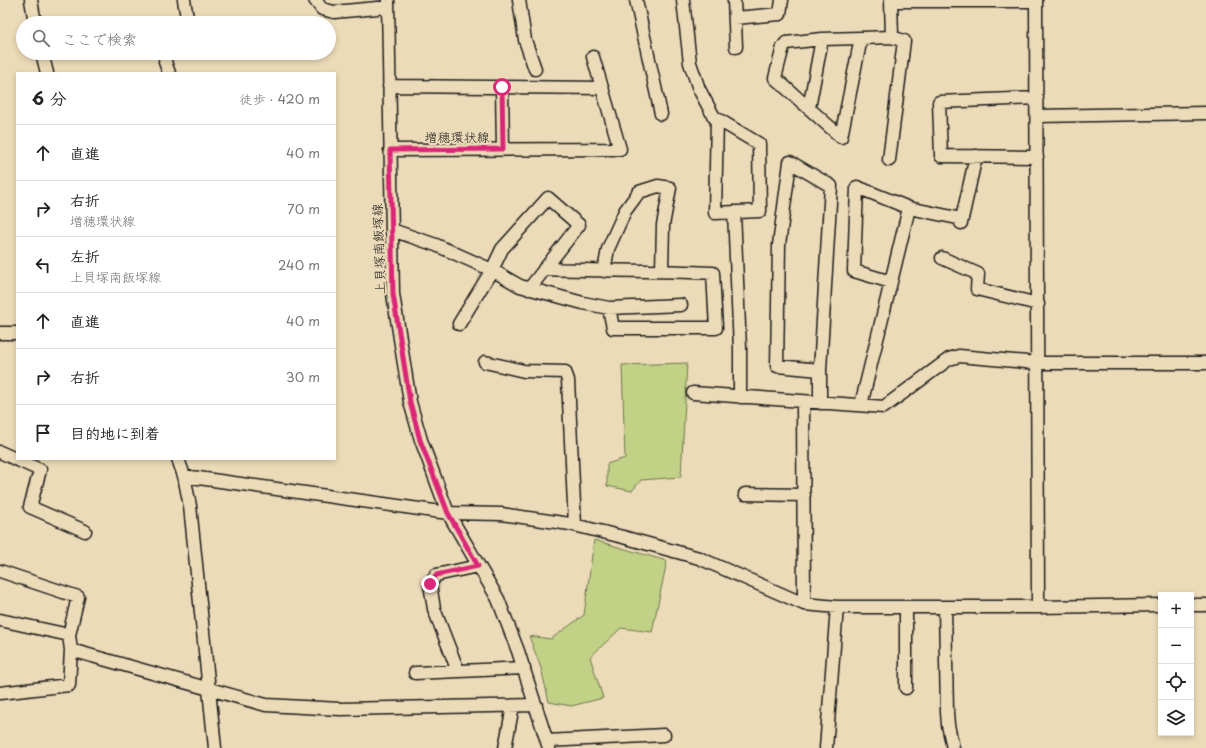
<!DOCTYPE html>
<html lang="ja">
<head>
<meta charset="utf-8">
<style>
  :root { --surface:#fff; --page:#f6f6f6; --text:#222; --muted:#767676; --line:#e0e0e0 }
  body { margin:0; font-family:"Playpen Sans","Klee One",sans-serif; background:var(--page); color:var(--text) }
  .controls { position:absolute; right:12px; bottom:12px; display:grid; overflow:hidden; border-radius:0px; box-shadow:0 2px 6px #0003 }
  .controls button { width:36px; height:36px; display:grid; place-items:center; padding:0; border:0; border-bottom:1px solid var(--line); background:var(--surface); color:var(--text); font:20px sans-serif }
  .stop { position:absolute; width:12px; height:12px; margin:-9px; border:3px solid #db2777; border-radius:50%; background:#fff }
  .stop.end { background:#db2777; border-color:#fff; box-shadow:0 1px 4px #0008 }
  .list { margin:0; padding:0; list-style:none }
  h2 { display:flex; justify-content:space-between; align-items:center; height:52px; margin:0; padding:0 16px; font-size:17px }
  h2 small { font-size:13px; font-weight:400; color:var(--muted) }
  .list li { display:grid; grid-template-columns:26px 1fr auto; gap:12px; align-items:center; box-sizing:border-box; height:56px; padding:0 16px; border-top:1px solid var(--line) }
  .list b { display:block; font-size:15px; white-space:nowrap }
  .list p { margin:0; font-size:13px; white-space:nowrap; color:var(--muted) }
  .list em { font-size:13px; font-style:normal; color:var(--muted) }
  .icon { flex:none; width:22px; height:22px; fill:none; stroke:currentColor; stroke-width:2; stroke-linecap:round; stroke-linejoin:round }
  .map { position:relative; flex:none; width:1206px; height:748px; overflow:hidden }
  .search { position:absolute; background:var(--surface); box-shadow:0 2px 6px #0003; left:16px; top:16px; width:320px; height:44px; display:flex; align-items:center; gap:10px; box-sizing:border-box; padding:0 14px; border-radius:22px; color:var(--muted); font-size:15px }
  .panel { position:absolute; background:var(--surface); box-shadow:0 2px 6px #0003; left:16px; top:72px; width:320px; height:388px; border-radius:0px }
  .map>svg:first-child { display:block }
  .green { fill:#c1d185; stroke:#6e7650 }
  .lines { fill:none; stroke-linecap:round; stroke-linejoin:round }
  .minor-casing { stroke:#1c1c1c; stroke-width:15 }
  .minor { stroke:#ecdbb8; stroke-width:12 }
  .route { stroke:#db2777; stroke-width:5 }
  .labels { text-anchor:middle; dominant-baseline:central; stroke-width:4; stroke-linejoin:round; paint-order:stroke }
  .street-label { font-size:13px; fill:#1c1c1c; stroke:#ecdbb8 }
</style>
</head>
<body>
<div class="map">
<svg width="1206" height="748" viewBox="0 0 1206 748">
  <rect width="100%" height="100%" fill="#ecdbb8"/>
  <filter id="ink" filterUnits="userSpaceOnUse"><feTurbulence type="fractalNoise" baseFrequency=".025" numOctaves="2"/><feDisplacementMap in="SourceGraphic" scale="8" xChannelSelector="R" yChannelSelector="G"/><feConvolveMatrix kernelMatrix="1 2 1 2 8 2 1 2 1" color-interpolation-filters="sRGB"/></filter>
  <g filter="url(#ink)">
    <path class="green" d="M 687,363 L 681,477 L 641,480 L 632,491 L 607,486 L 607,464 L 625,458 L 622,365 Z
      M 594,540 L 667,561 L 652,632 L 621,628 L 590,657 L 603,698 L 571,706 L 549,702 L 541,668 L 529,636 L 551,639 L 584,615 Z"/>
    <g class="lines">
      <defs>
        <path id="minor" d="M 31,0 L 35,23
          M 184,0 L 188,23
          M 315,0 L 322,9 L 334,12 L 388,7
          M 388,0 L 393,294 L 410,402 L 421,440 L 448,513 L 498,599 L 518,651 L 549,748
          M 519,0 L 525,40 L 535,69
          M 636,0 L 661,114
          M 683,0 L 690,63 L 699,89 L 714,117 L 759,144 L 760,211 L 715,213 L 717,119
          M 734,0 L 736,47
          M 891,0 L 892,37
          M 1036,0 L 1038,607
          M 891,1 L 1036,1
          M 735,18 L 780,14 L 782,0
          M 42,53 L 47,73
          M 169,73 L 165,62 L 166,55 L 169,53
          M 389,86 L 602,88
          M 502,87 L 503,149
          M 1037,98 L 939,102 L 941,156 L 1037,157
          M 809,108 L 822,39
          M 1037,116 L 1206,113
          M 841,137 L 775,78 L 783,47 L 786,43 L 822,39 L 861,38 L 892,37 L 904,41 L 889,160
          M 841,137 L 861,38
          M 390,150 L 620,149 L 593,57
          M 734,212 L 740,349 L 740,397
          M 961,223 L 976,156
          M 392,230 L 436,245 L 492,270 L 520,286 L 583,303 L 609,308 L 681,305
          M 942,258 L 978,274 L 977,289 L 1038,304
          M 544,269 C 601,271 657,270 713,273 L 716,328 L 613,328 L 609,308
          M 604,271 L 608,249 L 625,211 L 639,192 L 658,186 L 670,188 L 663,225 L 662,270
          M 891,282 L 854,271 L 857,187 L 909,208 L 962,219
          M 459,324 L 492,270 L 502,249 L 548,198 L 579,225 L 529,289
          M 0,333 L 17,333
          M 485,362 L 524,371 L 565,372 L 568,380 L 575,525
          M 693,393 L 884,407 L 949,359 L 959,356 L 1038,363 L 1206,363
          M 803,402 L 804,604
          M 820,403 L 820,370 L 831,186 L 790,162 L 779,245 L 777,366 L 820,370
          M 861,405 L 909,208
          M 0,452 L 40,470 L 30,507 L 85,531
          M 178,459 L 184,476 L 190,506 L 215,748
          M 184,476 L 448,513 L 501,514 L 570,524 L 623,537 L 699,558 L 804,604 L 837,607 L 1038,607 L 1161,605
          M 745,494 L 804,495
          M 0,571 L 78,597 L 69,635 L 71,650 L 69,685 L 0,693
          M 1191,605 L 1206,605
          M 906,607 L 906,688
          M 945,607 L 947,712 L 948,725 L 953,748
          M 0,620 L 69,635
          M 71,650 L 266,705 L 340,709 L 536,705
          M 458,671 L 434,609 L 430,584 L 436,575 L 478,566
          M 415,673 L 524,668
          M 547,741 L 664,735
          M 505,748 L 513,706
          M 826,748 L 837,607"/>
      </defs>
      <use href="#minor" class="minor-casing"/>
      <use href="#minor" class="minor"/>
    </g>
  </g>
  <g class="lines" filter="url(#ink)">
    <path class="route" d="M 430,584 L 436,575 L 478,566 L 448,513 L 420,440 L 410,402 L 393,294 L 390,150 L 503,149 L 502,87"/>
  </g>
  <g class="labels">
    <g class="street-label">
      <text x="457" y="136">増穂環状線</text>
      <text transform="translate(378 249) rotate(-92)">上貝塚南飯塚線</text>
    </g>
  </g>
</svg>
<div class="controls">
<button>+</button>
<button>−</button>
<button><svg class="icon" aria-label="locate" viewBox="0 0 24 24"><circle cx="12" cy="12" r="6"/><path d="M12 2v4M12 18v4M2 12h4M18 12h4"/></svg></button>
<button><svg class="icon" aria-label="layers" viewBox="0 0 24 24"><path d="M12 4l9 5-9 5-9-5zM3 14l9 5 9-5"/></svg></button>
</div>
<div class="stop" style="left:502px;top:87px"></div>
<div class="stop end" style="left:430px;top:584px"></div>
<div class="search"><svg class="icon" aria-label="search" viewBox="0 0 24 24"><circle cx="10" cy="10" r="6"/><path d="M15 15l6 6"/></svg>ここで検索</div>
<section class="panel">
<h2>6 分<small>徒歩 · 420 m</small></h2>
<ul class="list">
<li><svg class="icon" aria-label="ahead" viewBox="0 0 24 24"><path d="M12 20V5M6 11l6-6 6 6"/></svg><div><b>直進</b></div><em>40 m</em></li>
<li><svg class="icon" aria-label="right" viewBox="0 0 24 24"><path d="M7 20v-9h11M14 6l5 5-5 5"/></svg><div><b>右折</b><p>増穂環状線</p></div><em>70 m</em></li>
<li><svg class="icon" aria-label="left" viewBox="0 0 24 24"><path d="M17 20v-9H6M10 6l-5 5 5 5"/></svg><div><b>左折</b><p>上貝塚南飯塚線</p></div><em>240 m</em></li>
<li><svg class="icon" aria-label="ahead" viewBox="0 0 24 24"><path d="M12 20V5M6 11l6-6 6 6"/></svg><div><b>直進</b></div><em>40 m</em></li>
<li><svg class="icon" aria-label="right" viewBox="0 0 24 24"><path d="M7 20v-9h11M14 6l5 5-5 5"/></svg><div><b>右折</b></div><em>30 m</em></li>
<li><svg class="icon" aria-label="arrive" viewBox="0 0 24 24"><path d="M6 21V4h12l-3 4 3 4H6"/></svg><div><b>目的地に到着</b></div></li>
</ul>
</section>
</div>
</body>
</html>
